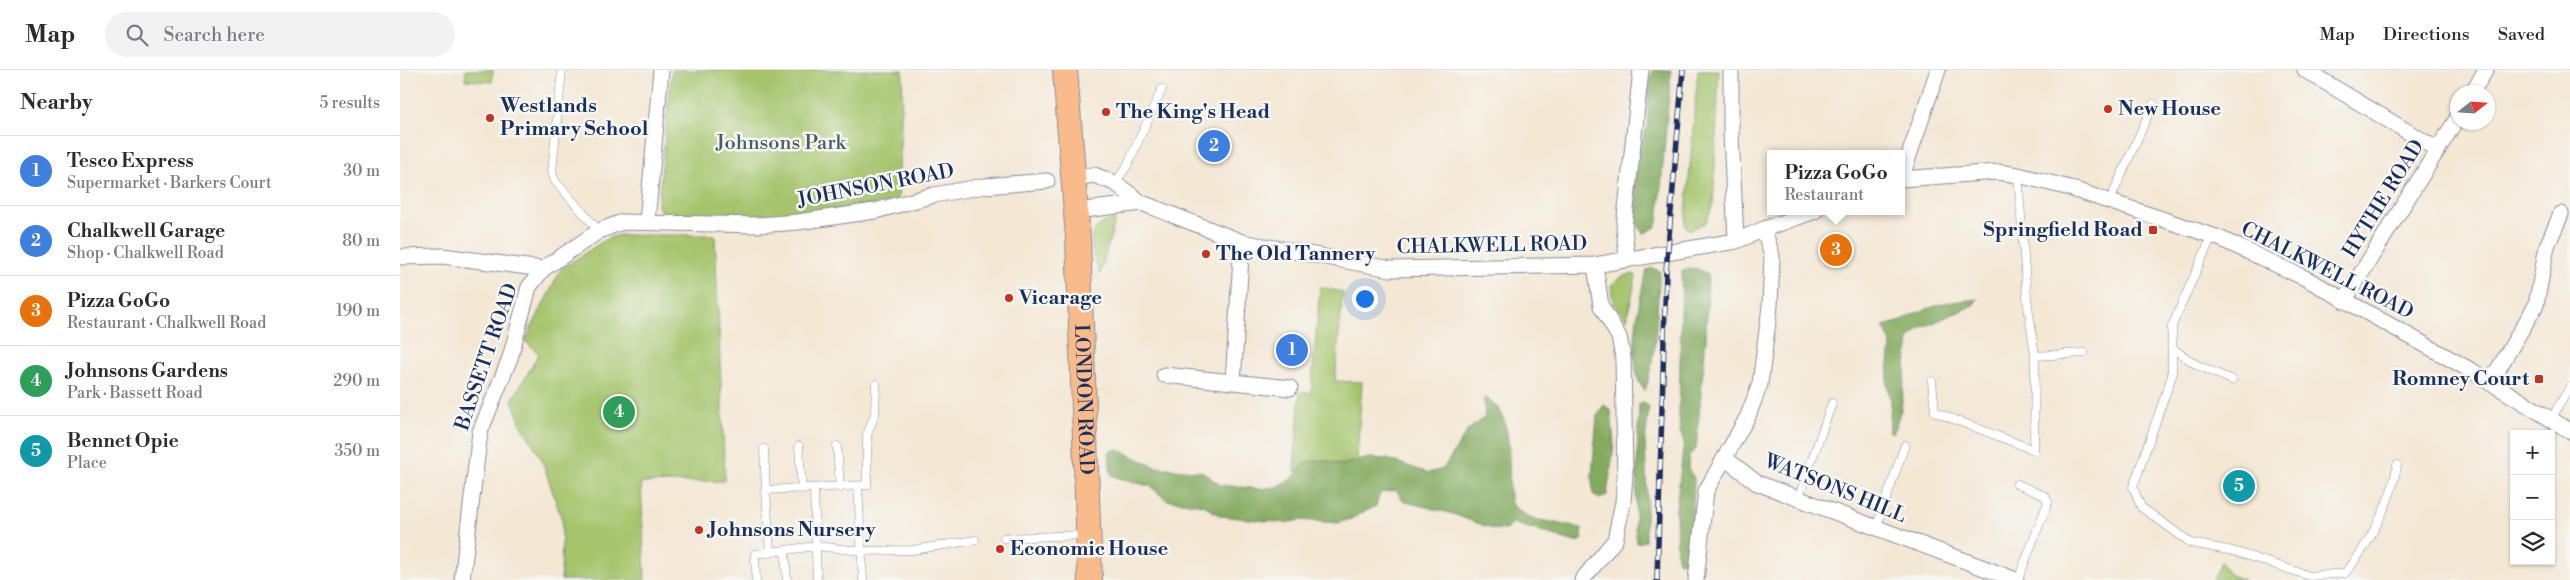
<!DOCTYPE html>
<html lang="en">
<head>
<meta charset="utf-8">
<style>
  :root { --surface:#fff; --page:#f2f2f3; --text:#2b2b33; --muted:#7c7c81; --line:#e1e1e2; --accent:#0f766e }
  body { margin:0; font-family:"Libre Bodoni",serif; background:var(--page); color:var(--text) }
  .controls { position:absolute; right:15px; bottom:15px; display:grid; overflow:hidden; border-radius:0px; box-shadow:0 1px 4px #0004 }
  .controls button { width:45px; height:45px; display:grid; place-items:center; padding:0; border:0; border-bottom:1px solid var(--line); background:var(--surface); color:var(--text); font:25px sans-serif }
  .compass { position:absolute; left:2050px; top:15px; width:45px; height:45px; border-radius:50%; background:var(--surface); box-shadow:0 1px 4px #0004; rotate:73deg }
  .you { position:absolute; left:964px; top:228px; width:18px; height:18px; margin:-12px; border:4px solid #fff; border-radius:50%; background:#1a73e8; box-shadow:0 0 0 8px #1a73e833 }
  .badge { display:grid; place-items:center; width:32px; height:32px; border-radius:50%; background:var(--accent); color:#fff; font-size:16px; font-weight:700 }
  .pin { position:absolute; translate:-50% -50%; border:2px solid #fff; box-shadow:0 1px 5px #0006 }
  .popup { position:absolute; left:1367px; top:80px; width:138px; height:65px; box-sizing:border-box; display:grid; place-content:center; border-radius:0px; background:var(--surface); filter:drop-shadow(0 1px 4px #0005); font-size:16px; white-space:nowrap; color:var(--muted) }
  .popup b { font-size:19px; color:var(--text) }
  .popup::after { content:''; position:absolute; left:50%; top:100%; margin-left:-10px; border:10px solid transparent; border-top-color:var(--surface) }
  .list { margin:0; padding:0; list-style:none }
  h2 { display:flex; justify-content:space-between; align-items:center; height:65px; margin:0; padding:0 20px; font-size:21px }
  h2 small { font-size:16px; font-weight:400; color:var(--muted) }
  .list li { display:grid; grid-template-columns:32px 1fr auto; gap:15px; align-items:center; box-sizing:border-box; height:70px; padding:0 20px; border-top:1px solid var(--line) }
  .list b { display:block; font-size:19px; white-space:nowrap }
  .list p { margin:0; font-size:16px; white-space:nowrap; color:var(--muted) }
  .list em { font-size:16px; font-style:normal; color:var(--muted) }
  .icon { flex:none; width:28px; height:28px; fill:none; stroke:currentColor; stroke-width:2; stroke-linecap:round; stroke-linejoin:round }
  .map { position:relative; flex:none; width:2170px; height:510px; overflow:hidden }
  header { display:flex; align-items:center; gap:30px; box-sizing:border-box; height:70px; padding:0 25px; background:var(--surface); border-bottom:1px solid var(--line) }
  header strong { font-size:24px }
  nav { display:flex; gap:28px; margin-inline-start:auto; font-size:18px }
  .search { width:350px; height:45px; background:var(--page); display:flex; align-items:center; gap:12px; box-sizing:border-box; padding:0 18px; border-radius:28px; color:var(--muted); font-size:19px }
  main { display:flex }
  aside { flex:1; background:var(--surface) }
  .map>svg:first-child { display:block }
  .green { fill:#a5c46c; stroke:#607a65 }
  .forest { fill:#84aa60; stroke:#506c5f }
  .lines { fill:none; stroke-linecap:round; stroke-linejoin:round }
  .lane-casing { stroke:#888b99; stroke-width:9 }
  .street-casing { stroke:#888b99; stroke-width:17 }
  .primary-casing { stroke:#888b99; stroke-width:26 }
  .lane { stroke:#fff; stroke-width:8 }
  .street { stroke:#fff; stroke-width:15 }
  .primary { stroke:#fabb8c; stroke-width:24 }
  .rail-casing { stroke:#1b2f5e; stroke-width:5.5 }
  .rail { stroke:#f6f6f2; stroke-width:4; stroke-dasharray:11; stroke-linecap:butt }
  .poi-dot { fill:#c8321e; stroke:#f6f6f2; stroke-width:2 }
  .labels { text-anchor:middle; dominant-baseline:central; stroke-width:5; stroke-linejoin:round; paint-order:stroke }
  .poi-label { font-size:20px; font-weight:bold; fill:#1b2f5e; stroke:#f6f6f2; text-anchor:start }
  .park-label { font-size:20px; fill:#445c62; stroke:#f6f6f2 }
  .street-label { font-size:20px; fill:#1b2f5e; stroke:#f6f6f2 }
</style>
</head>
<body>
<header>
<strong>Map</strong>
<div class="search"><svg class="icon" aria-label="search" viewBox="0 0 24 24"><circle cx="10" cy="10" r="6"/><path d="M15 15l6 6"/></svg>Search here</div>
<nav><a>Map</a><a>Directions</a><a>Saved</a></nav>
</header>
<main>
<aside>
<h2>Nearby<small>5 results</small></h2>
<ul class="list">
<li><span class="badge" style="background:#3f7fe0">1</span><div><b>Tesco Express</b><p>Supermarket · Barkers Court</p></div><em>30 m</em></li>
<li><span class="badge" style="background:#3f7fe0">2</span><div><b>Chalkwell Garage</b><p>Shop · Chalkwell Road</p></div><em>80 m</em></li>
<li><span class="badge" style="background:#e8710a">3</span><div><b>Pizza GoGo</b><p>Restaurant · Chalkwell Road</p></div><em>190 m</em></li>
<li><span class="badge" style="background:#2e9e5b">4</span><div><b>Johnsons Gardens</b><p>Park · Bassett Road</p></div><em>290 m</em></li>
<li><span class="badge" style="background:#0f9aa8">5</span><div><b>Bennet Opie</b><p>Place</p></div><em>350 m</em></li>
</ul>
</aside>
<div class="map">
<svg width="2170" height="510" viewBox="0 0 2170 510">
  <rect width="100%" height="100%" fill="#f6f6f2"/>
  <filter id="ink" filterUnits="userSpaceOnUse"><feTurbulence type="fractalNoise" baseFrequency=".02" numOctaves="2"/><feDisplacementMap in="SourceGraphic" scale="10" xChannelSelector="R" yChannelSelector="G"/><feConvolveMatrix kernelMatrix="1 2 1 2 8 2 1 2 1" color-interpolation-filters="sRGB"/></filter>
  <filter id="wash" filterUnits="userSpaceOnUse"><feTurbulence type="fractalNoise" baseFrequency=".0096" numOctaves="4" result="noise"/><feDisplacementMap in="SourceGraphic" scale="20" xChannelSelector="R" yChannelSelector="G"/><feGaussianBlur stdDeviation="1.12" result="paint"/><feColorMatrix in="noise" values="0 0 0 0 0 0 0 0 0 0 0 0 0 0 0 0 0 1.4 0 .05"/><feComposite in="paint" operator="in"/></filter>
  <g filter="url(#wash)">
    <rect width="100%" height="100%" fill="#f4e7d4"/>
    <path class="green" d="M 66,0 L 93,0 L 92,12 L 65,10 Z
      M 272,0 L 503,0 L 498,132 L 378,146 L 300,145 L 260,141 L 258,135 Z
      M 1298,0 L 1319,0 L 1314,118 L 1313,134 L 1306,152 L 1290,160 L 1285,156 Z
      M 710,151 L 715,151 L 700,205 C 693,185 681,157 710,151 Z
      M 220,165 L 315,165 L 325,411 L 241,413 L 245,510 L 161,510 L 162,450 L 142,390 L 121,354 L 112,330 L 139,284 L 125,271 L 161,199 L 208,168 Z
      M 1233,204 L 1236,206 L 1227,249 L 1213,234 L 1211,215 L 1223,206 Z
      M 920,217 L 943,222 L 935,311 L 962,312 L 957,391 L 941,395 L 924,390 L 908,392 L 900,401 L 894,401 L 900,322 L 911,323 Z
      M 1821,492 L 1829,504 L 1844,510 L 1813,510 Z"/>
    <path class="forest" d="M 1253,0 L 1271,0 L 1258,152 L 1256,157 L 1243,164 L 1233,147 L 1236,128 L 1234,117 L 1240,73 L 1248,55 L 1248,19 Z
      M 1252,198 L 1260,201 C 1256,243 1258,280 1245,321 C 1225,304 1239,224 1247,200 Z
      M 1290,198 L 1298,199 L 1308,204 L 1306,269 L 1296,379 L 1289,386 L 1288,399 L 1294,408 L 1292,472 L 1286,490 L 1279,492 L 1277,488 L 1276,438 L 1284,372 L 1280,361 L 1279,343 L 1282,200 Z
      M 1577,229 L 1574,235 L 1519,259 L 1509,268 L 1501,340 L 1493,363 L 1489,361 L 1491,331 L 1487,314 L 1491,273 L 1483,256 L 1502,251 L 1513,244 L 1544,233 Z
      M 1084,328 C 1118,339 1106,405 1111,434 L 1129,448 L 1182,458 L 1182,470 L 1175,472 L 1113,453 L 1106,460 L 1093,459 L 1053,444 L 1003,431 L 996,420 L 980,423 L 976,436 L 951,449 L 938,453 L 900,450 L 885,453 L 820,446 L 804,435 L 767,430 L 750,416 L 727,411 L 711,405 L 709,382 L 717,379 L 756,397 L 803,402 L 820,415 L 861,419 L 876,417 L 891,409 L 907,392 L 924,390 L 941,395 L 969,388 L 988,389 L 1028,403 L 1043,399 L 1068,360 L 1085,347 Z
      M 1243,332 L 1249,337 L 1245,372 L 1247,429 L 1245,471 L 1237,473 L 1235,459 L 1239,334 Z
      M 1204,335 L 1211,340 L 1214,375 L 1207,425 L 1200,429 L 1193,424 L 1192,406 L 1197,345 Z"/>
  </g>
  <g filter="url(#ink)">
    <g class="lines">
      <defs>
        <path id="lane" d="M 162,0 L 152,102 L 155,111 L 199,161
          M 715,113 L 727,96 L 762,19
          M 1709,133 L 1753,34
          M 1811,168 L 1772,256 L 1772,306 L 1733,417 L 1741,437 L 1791,473 L 1833,481 L 1910,506 L 1945,503 C 1968,477 1993,429 1997,395
          M 1772,278 L 1797,295 L 1832,310
          M 1635,286 L 1684,283
          M 1532,311 L 1535,342 L 1634,380 L 1635,286 L 1627,228 L 1618,105
          M 2151,349 L 2170,317
          M 399,376 L 402,419
          M 437,376 L 440,418
          M 364,379 L 366,420
          M 1617,414 L 1645,426 L 1648,432 L 1618,510
          M 458,416 L 463,510
          M 414,419 L 417,510
          M 1398,429 L 1432,333
          M 1476,458 L 1505,375
          M 604,468 L 685,465
          M 385,482 L 387,510
          M 370,483 L 366,420 L 467,415 L 467,365 L 475,344 L 476,314
          M 356,510 L 355,484 L 416,476 L 462,481 L 513,480 L 575,470"/>
        <path id="street" d="M 1331,0 L 1331,64 L 1336,171
          M 1905,0 L 2038,80
          M 2072,22 L 2086,0
          M 674,108 L 694,105 L 715,113 L 742,133 L 842,172 L 991,199 L 1195,195 L 1336,171 L 1364,159 L 1415,141
          M 1501,109 L 1598,102 L 1618,105 L 1666,117 L 1819,168 L 1907,209 L 2072,301 L 2170,361
          M 1501,109 L 1538,0
          M 676,141 L 742,133
          M 247,151 L 261,0
          M 0,187 L 42,186 L 143,199 L 199,161 L 222,152 L 358,155 L 398,152 L 475,141 L 534,125 L 585,116 L 647,111
          M 1227,188 L 1224,157 L 1241,0
          M 1944,231 L 2058,47
          M 764,305 L 833,312 L 842,172
          M 833,312 L 890,318
          M 2090,313 L 2136,235 L 2147,176 L 2161,144
          M 1326,389 L 1357,413 L 1616,510
          M 62,510 L 80,362 L 110,288 L 129,217 L 143,199
          M 1182,510 L 1215,470 L 1223,432 L 1225,405 L 1223,287 L 1219,267 L 1201,236 L 1195,195
          M 1296,510 L 1306,421 L 1348,346 L 1360,314 L 1370,236 L 1372,186 L 1364,159"/>
        <g id="primary">
          <path id="s1" d="M 665,0 L 678,168 L 690,510"/>
        </g>
      </defs>
      <use href="#lane" class="lane-casing"/>
      <use href="#street" class="street-casing"/>
      <use href="#primary" class="primary-casing"/>
      <use href="#lane" class="lane"/>
      <use href="#street" class="street"/>
      <use href="#primary" class="primary"/>
      <defs>
        <path id="rail" d="M 1257,510 L 1266,201 L 1283,0"/>
      </defs>
      <use href="#rail" class="rail-casing"/>
      <use href="#rail" class="rail"/>
    </g>
  </g>
  <g class="poi-dot">
    <circle cx="1708" cy="39" r="5"/>
    <circle cx="706" cy="42" r="5"/>
    <circle cx="90" cy="48" r="5"/>
    <rect x="1748" y="155" width="10" height="10" rx="2.5"/>
    <circle cx="806" cy="184" r="5"/>
    <circle cx="609" cy="228" r="5"/>
    <rect x="2134" y="304" width="10" height="10" rx="2.5"/>
    <circle cx="299" cy="460" r="5"/>
    <circle cx="600" cy="479" r="5"/>
  </g>
  <g class="labels">
    <g class="poi-label">
      <text x="100" y="36">Westlands<tspan x="100" dy="23">Primary School</tspan></text>
      <text x="1718" y="39">New House</text>
      <text x="716" y="42">The King's Head</text>
      <text x="1743" y="160" text-anchor="end">Springfield Road</text>
      <text x="816" y="184">The Old Tannery</text>
      <text x="619" y="228">Vicarage</text>
      <text x="2129" y="309" text-anchor="end">Romney Court</text>
      <text x="309" y="460">Johnsons Nursery</text>
      <text x="610" y="479">Economic House</text>
    </g>
    <g class="park-label">
      <text x="381" y="73">Johnsons Park</text>
    </g>
    <g class="street-label">
      <text transform="translate(476 116) rotate(-11)">JOHNSON ROAD</text>
      <text transform="translate(1984 129) rotate(-58)">HYTHE ROAD</text>
      <text transform="translate(1092 176) rotate(-1)">CHALKWELL ROAD</text>
      <text transform="translate(1927 201) rotate(27)">CHALKWELL ROAD</text>
      <text transform="translate(87 287) rotate(-71)">BASSETT ROAD</text>
      <text stroke="none"><textPath href="#s1" startOffset="330">LONDON ROAD</textPath></text>
      <text transform="translate(1435 419) rotate(22)">WATSONS HILL</text>
    </g>
  </g>
</svg>
<div class="controls">
<button>+</button>
<button>−</button>
<button><svg class="icon" aria-label="layers" viewBox="0 0 24 24"><path d="M12 4l9 5-9 5-9-5zM3 14l9 5 9-5"/></svg></button>
</div>
<svg class="compass" viewBox="-18 -18 36 36"><path d="M0-13l5 13h-10z" fill="#e53935"/><path d="M0 13l5-13h-10z" fill="#7c7c81"/></svg>
<div class="you"></div>
<div class="pin badge" style="left:892px;top:280px;background:#3f7fe0">1</div>
<div class="pin badge" style="left:814px;top:76px;background:#3f7fe0">2</div>
<div class="pin badge" style="left:1436px;top:180px;background:#e8710a">3</div>
<div class="popup"><b>Pizza GoGo</b>Restaurant</div>
<div class="pin badge" style="left:219px;top:342px;background:#2e9e5b">4</div>
<div class="pin badge" style="left:1839px;top:416px;background:#0f9aa8">5</div>
</div>
</main>
</body>
</html>
